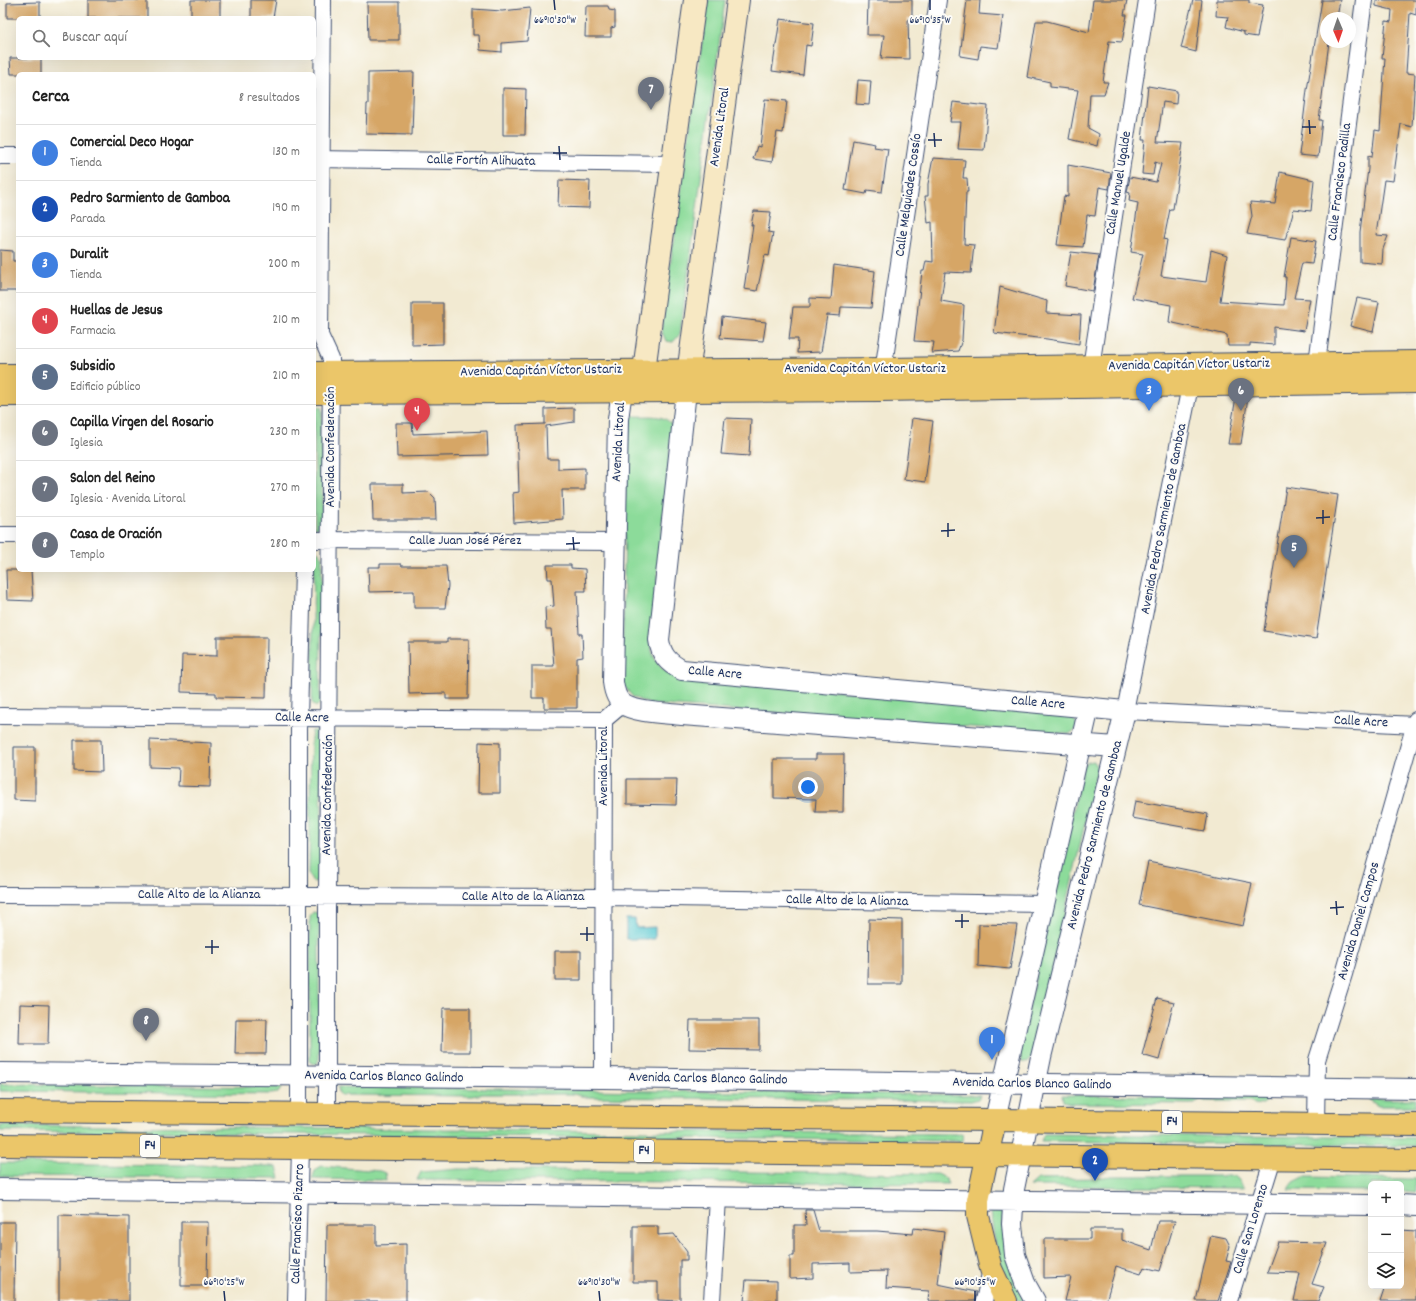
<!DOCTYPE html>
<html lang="es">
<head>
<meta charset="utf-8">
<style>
  :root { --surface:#fff; --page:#f6f6f6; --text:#222; --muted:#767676; --line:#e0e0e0; --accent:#c8321e }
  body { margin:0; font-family:Dekko,sans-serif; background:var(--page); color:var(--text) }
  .controls { position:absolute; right:12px; bottom:12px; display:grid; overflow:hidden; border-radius:6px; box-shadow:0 4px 16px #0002 }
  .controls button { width:36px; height:36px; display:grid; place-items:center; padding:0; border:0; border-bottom:1px solid var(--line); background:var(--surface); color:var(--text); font:20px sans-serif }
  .compass { position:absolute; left:1320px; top:12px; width:36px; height:36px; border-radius:50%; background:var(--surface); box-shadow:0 4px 16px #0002; rotate:178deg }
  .you { position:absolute; left:808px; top:787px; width:14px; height:14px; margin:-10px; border:3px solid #fff; border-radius:50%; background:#1a73e8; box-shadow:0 0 0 6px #1a73e833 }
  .badge { display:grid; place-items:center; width:26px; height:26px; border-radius:50%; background:var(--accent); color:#fff; font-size:13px; font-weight:700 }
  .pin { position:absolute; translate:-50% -33px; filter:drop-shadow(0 1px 2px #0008) }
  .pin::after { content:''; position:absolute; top:21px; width:14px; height:12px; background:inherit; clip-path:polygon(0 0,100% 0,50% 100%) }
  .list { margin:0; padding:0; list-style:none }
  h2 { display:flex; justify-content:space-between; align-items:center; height:52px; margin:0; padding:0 16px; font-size:17px }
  h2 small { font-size:13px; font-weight:400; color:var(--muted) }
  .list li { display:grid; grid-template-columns:26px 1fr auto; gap:12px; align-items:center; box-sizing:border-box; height:56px; padding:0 16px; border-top:1px solid var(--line) }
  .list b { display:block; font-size:15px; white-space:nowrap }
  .list p { margin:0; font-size:13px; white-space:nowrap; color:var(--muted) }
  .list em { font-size:13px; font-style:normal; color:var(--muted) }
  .icon { flex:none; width:22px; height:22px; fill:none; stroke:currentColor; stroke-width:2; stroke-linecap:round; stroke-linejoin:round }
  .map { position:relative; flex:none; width:1416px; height:1301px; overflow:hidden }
  .search { position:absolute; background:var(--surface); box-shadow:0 4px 16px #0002; left:16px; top:16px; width:300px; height:44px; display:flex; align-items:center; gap:10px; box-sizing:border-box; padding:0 14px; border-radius:6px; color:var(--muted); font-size:15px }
  .panel { position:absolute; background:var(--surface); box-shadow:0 4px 16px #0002; left:16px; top:72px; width:300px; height:500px; border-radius:6px }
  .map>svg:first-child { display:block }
  .green { fill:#8cdb9a; stroke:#54857c }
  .water { fill:#5dcad3; stroke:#3c7c98 }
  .building { fill:#d6a666 }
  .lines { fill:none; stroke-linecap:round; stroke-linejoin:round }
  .minor-casing { stroke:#3b4b6f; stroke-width:18 }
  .tertiary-casing { stroke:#3b4b6f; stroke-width:22 }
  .secondary-casing { stroke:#3b4b6f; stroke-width:24 }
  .primary-casing { stroke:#3b4b6f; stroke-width:24 }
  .trunk-casing { stroke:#3b4b6f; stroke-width:24 }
  .minor { stroke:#fff; stroke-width:16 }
  .tertiary { stroke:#fff; stroke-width:20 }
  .secondary { stroke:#f7e8c3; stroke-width:22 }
  .primary { stroke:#ebc669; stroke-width:22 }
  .trunk { stroke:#ebc669; stroke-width:22 }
  .ticks { fill:none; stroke:#1b2f5e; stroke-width:1.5 }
  .labels { text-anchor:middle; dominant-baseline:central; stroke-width:4; stroke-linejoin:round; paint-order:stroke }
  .shield { fill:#fdfcf7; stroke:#5f6c8c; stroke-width:1 }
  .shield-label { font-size:13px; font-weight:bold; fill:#1b2f5e }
  .street-label { font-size:14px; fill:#1b2f5e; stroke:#fdfcf7 }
  .ticks-label { font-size:10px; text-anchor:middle; fill:#1b2f5e; stroke:#fdfcf7; stroke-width:4; stroke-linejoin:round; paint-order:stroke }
</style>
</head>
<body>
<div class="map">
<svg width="1416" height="1301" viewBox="0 0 1416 1301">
  <rect width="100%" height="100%" fill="#fdfcf7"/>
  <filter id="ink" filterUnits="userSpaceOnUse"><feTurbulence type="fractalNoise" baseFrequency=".025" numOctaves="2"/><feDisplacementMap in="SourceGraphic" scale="8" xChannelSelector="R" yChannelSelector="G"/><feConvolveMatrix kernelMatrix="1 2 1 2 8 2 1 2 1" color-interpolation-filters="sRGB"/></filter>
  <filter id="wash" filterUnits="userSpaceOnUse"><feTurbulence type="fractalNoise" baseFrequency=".012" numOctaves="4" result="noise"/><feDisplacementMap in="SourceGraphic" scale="16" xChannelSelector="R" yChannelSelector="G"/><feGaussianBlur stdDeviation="0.9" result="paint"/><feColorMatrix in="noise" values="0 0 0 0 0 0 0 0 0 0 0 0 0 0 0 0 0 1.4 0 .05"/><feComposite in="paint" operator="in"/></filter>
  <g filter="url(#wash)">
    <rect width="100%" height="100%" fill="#f2ead2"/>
    <path class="green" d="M 708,0 L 725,0 L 680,334 L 673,342 L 666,341 L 661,330 Z
      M 314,407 L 321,407 L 322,411 L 322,525 L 316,529 L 315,526 Z
      M 634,416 C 647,417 666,413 672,426 L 651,642 C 651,656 657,665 668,673 L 1071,715 L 1077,724 L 1075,730 L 1069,734 L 649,704 L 633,697 L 622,684 L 627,420 Z
      M 318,551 L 322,557 L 320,703 L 316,707 L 312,703 L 314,555 Z
      M 312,731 L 317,731 L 321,737 L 322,876 L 318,881 L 313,882 L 309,875 L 311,738 Z
      M 1094,761 L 1097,769 L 1033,1055 L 1028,1063 L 1022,1062 L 1019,1052 L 1083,766 L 1088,762 Z
      M 313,912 L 318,913 L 319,918 L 319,1059 L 317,1064 L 312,1063 L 310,1059 L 310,917 Z
      M 0,1084 L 282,1087 L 278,1093 L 271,1094 L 0,1091 Z
      M 338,1087 L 980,1095 L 978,1099 L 971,1101 L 585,1097 L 573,1094 L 483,1094 L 472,1096 L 341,1095 L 339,1093 Z
      M 1062,1095 L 1272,1097 L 1263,1105 L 1254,1104 L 1251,1101 L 1198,1101 L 1192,1104 L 1070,1103 L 1063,1101 Z
      M 1368,1099 L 1416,1099 L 1416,1106 L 1378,1106 Z
      M 0,1125 L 963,1134 L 962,1141 L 0,1131 Z
      M 1044,1134 L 1416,1138 L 1416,1146 L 1041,1141 Z
      M 0,1163 L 271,1166 L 277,1167 L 280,1178 L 0,1176 Z
      M 322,1166 L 380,1171 L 385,1173 L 386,1180 L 312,1179 L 316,1169 Z
      M 459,1169 L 938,1174 L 945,1178 L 948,1184 L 417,1180 L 421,1172 Z
      M 1111,1176 L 1233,1176 L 1238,1179 L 1244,1188 L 1030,1186 L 1038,1179 L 1097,1178 Z
      M 1304,1177 L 1416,1179 L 1416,1192 L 1401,1191 L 1401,1184 L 1371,1184 L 1371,1191 L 1288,1190 L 1294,1182 Z
      M 991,1211 L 1002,1211 L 1003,1226 L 1026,1301 L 1018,1301 C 1002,1273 993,1243 991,1211 Z"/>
    <path class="water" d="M 626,919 L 635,919 L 636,928 L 655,927 L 655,939 L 626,939 Z"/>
    <g id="blocks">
      <path class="building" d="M 88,0 L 147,0 L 147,18 L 88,18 Z
        M 191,0 L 220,0 L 220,18 L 191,18 Z
        M 251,0 L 276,0 L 273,18 L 251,18 Z
        M 868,0 L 912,0 L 912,19 L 908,19 L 909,59 L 881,58 L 884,35 L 867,35 Z
        M 967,0 L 980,0 L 979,14 L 1003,16 L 998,48 L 980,46 L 978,59 L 960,56 Z
        M 1093,0 L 1127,0 L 1124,15 L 1127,15 L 1122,42 L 1109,41 L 1103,82 L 1108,82 L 1104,94 L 1090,94 L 1088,128 L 1099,134 L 1097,146 L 1069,139 L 1078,90 L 1050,87 L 1050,82 L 1027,77 L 1036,21 L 1047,21 L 1089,32 Z
        M 1193,0 L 1202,0 L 1196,52 L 1181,48 Z
        M 1217,0 L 1249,0 L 1249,3 L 1263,5 L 1257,37 L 1244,35 L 1244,32 L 1226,27 L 1228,17 L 1216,16 Z
        M 1322,0 L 1340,0 L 1337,18 L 1326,18 L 1326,42 L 1329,42 L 1319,120 L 1322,120 L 1318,157 L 1299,155 L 1307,90 Z
        M 1376,0 L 1416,0 L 1416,15 L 1410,13 L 1406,73 L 1415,74 L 1412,127 L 1401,124 L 1393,181 L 1384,180 L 1376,235 L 1388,236 L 1383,249 L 1382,264 L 1360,262 L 1360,232 L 1368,169 L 1368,156 L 1372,157 L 1375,130 L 1380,131 L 1385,58 L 1382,58 L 1386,21 L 1391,22 L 1392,10 L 1376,6 Z
        M 40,2 L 40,18 L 7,18 L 7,3 Z
        M 367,2 L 399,2 L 399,40 L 368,40 Z
        M 586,6 L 608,6 L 609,10 L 615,11 L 615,27 L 611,28 L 611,37 L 585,37 Z
        M 530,8 L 527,41 L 502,43 L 502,52 L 480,50 L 479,35 L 473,35 L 473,9 L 502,11 Z
        M 780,19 L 814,23 L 811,46 L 806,45 L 803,75 L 772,71 Z
        M 10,58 L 41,58 L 41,74 L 11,74 Z
        M 414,72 L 412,135 L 366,134 L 367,104 L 368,104 L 368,73 Z
        M 858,80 L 871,81 L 869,105 L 856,104 Z
        M 1148,86 L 1177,91 L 1176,104 L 1163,102 L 1157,142 L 1183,143 L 1173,209 L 1170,209 L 1164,239 L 1167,240 L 1161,276 L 1206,282 L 1211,250 L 1227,255 L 1220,301 L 1284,305 L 1286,277 L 1284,277 L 1291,237 L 1316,241 L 1312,264 L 1302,263 L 1294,298 L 1310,299 L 1304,331 L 1274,327 L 1274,345 L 1250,343 L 1250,346 L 1228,346 L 1227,335 L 1169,322 L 1171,305 L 1132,298 L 1143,254 L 1131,252 L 1138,203 L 1129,201 L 1130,193 L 1127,192 L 1130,177 L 1156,182 L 1161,164 L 1155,162 L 1153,175 L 1142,174 L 1145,140 L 1142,140 Z
        M 503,88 L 526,89 L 525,135 L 503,135 Z
        M 765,99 L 787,101 L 783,133 L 777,132 L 772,162 L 753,159 L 757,146 L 760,147 Z
        M 953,102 L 988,106 L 984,150 L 958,149 L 961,122 L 950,122 Z
        M 853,140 L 875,144 L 874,147 L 888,149 L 882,192 L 867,190 L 866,194 L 845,190 Z
        M 933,158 L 965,160 L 963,178 L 967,178 L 968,192 L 966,192 L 964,244 L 974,245 L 971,273 L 945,272 L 941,301 L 964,305 L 962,340 L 958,351 L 932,353 L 934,342 L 914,341 L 922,271 L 924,271 L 926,261 L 933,262 L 932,222 L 928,223 L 925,196 L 928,196 L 928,184 Z
        M 1068,165 L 1111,173 L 1109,189 L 1099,187 L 1095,216 L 1087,215 L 1083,247 L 1057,245 L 1064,196 L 1068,197 Z
        M 1280,172 L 1314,180 L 1311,211 L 1294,209 L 1285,240 L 1247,234 L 1252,216 L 1250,202 L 1275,204 Z
        M 559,180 L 590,181 L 589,208 L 558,207 Z
        M 754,211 L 771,212 L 768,232 L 773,233 L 769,256 L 765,255 L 757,291 L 744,289 L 753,225 L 751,225 Z
        M 0,250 L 13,251 L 13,261 L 18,261 L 18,291 L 0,291 Z
        M 1071,252 L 1099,255 L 1093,291 L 1065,286 Z
        M 834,265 L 875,271 L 871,308 L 841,307 L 840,316 L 827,315 L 821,352 L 797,353 L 798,339 L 789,339 L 793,307 L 810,307 L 810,298 L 831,299 Z
        M 1000,287 L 1047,301 L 1046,313 L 1081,315 L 1079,344 L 1047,339 L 994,333 Z
        M 1357,298 L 1379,302 L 1373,332 L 1350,326 Z
        M 412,303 L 443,303 L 443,344 L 412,345 Z
        M 722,317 L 766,322 L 763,341 L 720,338 Z
        M 1236,397 L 1248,397 L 1241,444 L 1228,444 Z
        M 574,408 L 574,422 L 546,426 L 547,459 L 558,459 L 558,469 L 585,468 L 585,490 L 562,490 L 563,519 L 514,523 L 513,493 L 519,492 L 517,425 L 545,424 L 545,409 Z
        M 725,418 L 751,419 L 749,456 L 721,454 Z
        M 912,418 L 933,421 L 925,482 L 904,479 Z
        M 396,423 L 412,423 L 413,434 L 487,431 L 488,455 L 397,457 Z
        M 372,484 L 403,484 L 403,493 L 429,492 L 435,498 L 436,520 L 373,520 Z
        M 1286,487 L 1338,495 L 1316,639 L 1264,631 Z
        M 380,564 L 401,564 L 402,566 L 446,566 L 448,586 L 445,608 L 414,608 L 414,591 L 369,592 L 368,567 L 380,567 Z
        M 547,565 L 571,565 L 571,568 L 585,569 L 586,591 L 577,591 L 579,634 L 582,634 L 583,657 L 577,658 L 577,708 L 544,708 L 544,698 L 532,698 L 532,666 L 554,666 L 551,629 L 546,629 L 545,607 L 554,606 L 552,579 L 548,579 Z
        M 6,570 L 31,570 L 33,601 L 7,600 Z
        M 217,637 L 267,637 L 266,698 L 216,697 L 216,693 L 181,692 L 182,655 L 217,656 Z
        M 447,639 L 469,639 L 468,699 L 446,699 L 446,693 L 409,694 L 408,642 L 447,642 Z
        M 74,740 L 101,740 L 102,772 L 74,771 Z
        M 150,740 L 211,743 L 210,787 L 178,786 L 179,768 L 150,767 Z
        M 479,742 L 500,743 L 500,793 L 478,793 Z
        M 14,747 L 35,747 L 35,801 L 14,800 Z
        M 816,754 L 844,754 L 843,812 L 815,812 L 816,799 L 774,798 L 774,759 L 816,759 Z
        M 627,779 L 677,779 L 676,805 L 627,804 Z
        M 1135,801 L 1208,814 L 1205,831 L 1132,818 Z
        M 1148,862 L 1252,883 L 1243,926 L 1139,905 Z
        M 869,919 L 902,920 L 902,984 L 868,984 Z
        M 979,924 L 1017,925 L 1010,969 L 978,966 Z
        M 555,951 L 581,951 L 581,980 L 555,980 Z
        M 1157,998 L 1174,1002 L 1159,1060 L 1142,1055 Z
        M 20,1004 L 49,1005 L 48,1044 L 19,1044 Z
        M 443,1008 L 470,1008 L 470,1052 L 442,1052 Z
        M 236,1019 L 267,1019 L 266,1054 L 235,1054 Z
        M 690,1020 L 759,1020 L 759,1050 L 689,1049 Z
        M 805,1210 L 813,1210 L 819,1231 L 877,1231 L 913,1234 L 914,1228 L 944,1232 L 938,1284 L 976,1292 L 975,1301 L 928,1301 L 929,1291 L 886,1288 L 887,1271 L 850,1272 L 850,1263 L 813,1264 L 813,1278 L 790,1279 L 790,1256 L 794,1256 L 794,1225 L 806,1225 Z
        M 59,1215 L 129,1217 L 129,1301 L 59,1301 Z
        M 1158,1221 L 1175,1221 L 1160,1271 L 1144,1267 L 1141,1274 L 1116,1266 L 1106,1301 L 1065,1301 L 1071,1277 L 1044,1278 L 1044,1239 L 1090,1239 L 1090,1229 L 1122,1229 L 1122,1240 L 1151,1250 Z
        M 0,1222 L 15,1222 L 14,1301 L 0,1301 Z
        M 181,1222 L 208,1222 L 207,1286 L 181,1286 Z
        M 327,1225 L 376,1225 L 376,1245 L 406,1244 L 406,1301 L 326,1301 Z
        M 633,1226 L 658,1226 L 658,1235 L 674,1234 L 687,1252 L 687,1260 L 680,1260 L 680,1301 L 658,1300 L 658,1282 L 633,1282 Z
        M 1401,1230 L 1416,1231 L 1416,1301 L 1380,1301 L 1385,1286 L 1401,1286 Z
        M 1211,1235 L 1226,1238 L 1230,1246 L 1226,1261 L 1231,1262 L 1218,1301 L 1196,1301 Z
        M 1278,1242 L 1327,1243 L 1312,1284 L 1324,1287 L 1318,1301 L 1294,1301 L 1300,1273 L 1267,1272 Z
        M 746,1280 L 777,1281 L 777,1301 L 744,1301 Z"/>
    </g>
  </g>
  <g filter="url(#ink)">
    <use href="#blocks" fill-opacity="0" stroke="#3b4b6f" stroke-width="1"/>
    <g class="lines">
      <defs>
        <path id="minor" d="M 323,0 L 320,335 L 331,359 L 327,896 L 327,1113
          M 0,156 L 18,156
          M 314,159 L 673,164
          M 1317,363 L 1364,0
          M 1091,367 L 1147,0
          M 1192,376 L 1125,711 L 1416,725
          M 882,378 L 938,0
          M 0,535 L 18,535
          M 314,540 L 615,542
          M 0,716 L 604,720
          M 0,895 L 604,897 L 1045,904
          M 603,1078 L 604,720 L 623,704
          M 299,1113 L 299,718 L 303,570
          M 1316,1124 L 1317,1060 L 1344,974 L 1416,720
          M 296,1301 L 300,1148
          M 712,1301 L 718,1198
          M 984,1301 L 991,1269
          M 1229,1301 L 1273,1158"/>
        <path id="tertiary" d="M 622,391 L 618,419 L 613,682 C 614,690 616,699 623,704 C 635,713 667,713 682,715 L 1116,747
          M 686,391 L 659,640 C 661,655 668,663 682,670 L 1125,711 L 1041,1057 L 1014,1189 L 1012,1224 L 1015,1255 L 1025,1283 L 1035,1301
          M 0,1073 L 603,1078 L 1416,1089
          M 995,1120 L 1089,707
          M 0,1189 L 1371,1205
          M 1401,1205 L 1416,1206"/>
        <path id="secondary" d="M 644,370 L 695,0
          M 686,389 L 738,0"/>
        <path id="primary" d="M 314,373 L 883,369 L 1416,362
          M 0,375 L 18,375
          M 314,393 L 880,390 L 1416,382
          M 0,395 L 18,395
          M 0,1111 L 995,1120
          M 0,1145 L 987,1155"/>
        <path id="trunk" d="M 987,1155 L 1416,1160
          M 1006,1301 L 991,1269 L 978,1216 L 978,1200 L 995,1120 L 1416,1125"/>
      </defs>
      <use href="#minor" class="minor-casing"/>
      <use href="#tertiary" class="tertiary-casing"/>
      <use href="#secondary" class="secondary-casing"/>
      <use href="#primary" class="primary-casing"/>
      <use href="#trunk" class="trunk-casing"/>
      <use href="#minor" class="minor"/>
      <use href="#tertiary" class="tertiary"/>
      <use href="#secondary" class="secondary"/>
      <use href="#primary" class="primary"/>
      <use href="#trunk" class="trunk"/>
    </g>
  </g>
  <path class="ticks" d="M 554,0 L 555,10M 930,0 L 930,10M 1309,120 L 1310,134M 1302,127 L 1316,127M 934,133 L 935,147M 928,140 L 942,140M 559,146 L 560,160M 553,153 L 567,153M 1323,510 L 1323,524M 1316,518 L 1330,517M 948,523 L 948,537M 941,531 L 955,530M 573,537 L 574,550M 566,544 L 580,543M 1336,901 L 1337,915M 1330,908 L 1344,907M 962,914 L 962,928M 955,921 L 969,921M 587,927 L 587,941M 580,934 L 594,934M 212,940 L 212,954M 205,947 L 219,947M 224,1291 L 225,1301M 599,1291 L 600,1301M 975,1291 L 975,1301"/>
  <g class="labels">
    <g class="shield">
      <rect x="1162" y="1111" width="20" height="22" rx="3"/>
      <rect x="140" y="1135" width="20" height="22" rx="3"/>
      <rect x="634" y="1140" width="20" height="22" rx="3"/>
    </g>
    <g class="shield-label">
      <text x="1172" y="1122">F4</text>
      <text x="150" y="1146">F4</text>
      <text x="644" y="1151">F4</text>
    </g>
    <g class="street-label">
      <text transform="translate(720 127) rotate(-82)">Avenida Litoral</text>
      <text transform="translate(481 161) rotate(1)">Calle Fortín Alihuata</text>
      <text transform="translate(1340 182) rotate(-83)">Calle Francisco Padilla</text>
      <text transform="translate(1119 183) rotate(-81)">Calle Manuel Ugalde</text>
      <text transform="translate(909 195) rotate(-82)">Calle Melquiades Cossío</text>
      <text transform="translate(1189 365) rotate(-1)">Avenida Capitán Víctor Ustariz</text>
      <text x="865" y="369">Avenida Capitán Víctor Ustariz</text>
      <text transform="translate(541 371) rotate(-1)">Avenida Capitán Víctor Ustariz</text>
      <text transform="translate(619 442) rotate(-87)">Avenida Litoral</text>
      <text transform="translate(331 447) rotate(-90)">Avenida Confederación</text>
      <text transform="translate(1164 519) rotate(-79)">Avenida Pedro Sarmiento de Gamboa</text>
      <text x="465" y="541">Calle Juan José Pérez</text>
      <text transform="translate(715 673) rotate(5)">Calle Acre</text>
      <text transform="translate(1038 703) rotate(5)">Calle Acre</text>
      <text transform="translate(302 718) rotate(1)">Calle Acre</text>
      <text transform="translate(1361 722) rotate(3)">Calle Acre</text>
      <text transform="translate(604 766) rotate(-90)">Avenida Litoral</text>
      <text transform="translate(328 795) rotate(-89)">Avenida Confederación</text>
      <text transform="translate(1095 835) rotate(-76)">Avenida Pedro Sarmiento de Gamboa</text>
      <text x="199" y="895">Calle Alto de la Alianza</text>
      <text x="523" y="897">Calle Alto de la Alianza</text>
      <text transform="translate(847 901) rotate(1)">Calle Alto de la Alianza</text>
      <text transform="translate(1359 921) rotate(-74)">Avenida Daniel Campos</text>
      <text transform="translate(384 1077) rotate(1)">Avenida Carlos Blanco Galindo</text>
      <text transform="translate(708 1079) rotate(1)">Avenida Carlos Blanco Galindo</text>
      <text transform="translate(1032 1084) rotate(1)">Avenida Carlos Blanco Galindo</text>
      <text transform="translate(298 1224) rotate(-88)">Calle Francisco Pizarro</text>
      <text transform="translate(1251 1229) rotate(-73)">Calle San Lorenzo</text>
    </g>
  </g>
  <g class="ticks-label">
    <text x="555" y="23">66°10'30"W</text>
    <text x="930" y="23">66°10'35"W</text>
    <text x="224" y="1285">66°10'25"W</text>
    <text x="599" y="1285">66°10'30"W</text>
    <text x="975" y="1285">66°10'35"W</text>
  </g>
</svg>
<div class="controls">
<button>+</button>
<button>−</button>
<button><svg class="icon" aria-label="layers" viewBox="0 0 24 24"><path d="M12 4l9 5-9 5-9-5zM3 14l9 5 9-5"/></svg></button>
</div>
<svg class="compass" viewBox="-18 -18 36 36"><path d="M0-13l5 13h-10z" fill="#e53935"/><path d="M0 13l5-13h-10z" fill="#767676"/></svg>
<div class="you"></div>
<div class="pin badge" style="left:992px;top:1060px;background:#3f7fe0">1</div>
<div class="pin badge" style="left:1095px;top:1181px;background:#1a4fb4">2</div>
<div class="pin badge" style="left:1149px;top:411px;background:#3f7fe0">3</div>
<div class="pin badge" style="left:417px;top:431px;background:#e0444e">4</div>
<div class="pin badge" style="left:1294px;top:568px;background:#5c6f8a">5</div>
<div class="pin badge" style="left:1241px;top:411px;background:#6b7280">6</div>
<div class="pin badge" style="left:651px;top:110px;background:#6b7280">7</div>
<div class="pin badge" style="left:146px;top:1041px;background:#6b7280">8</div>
<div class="search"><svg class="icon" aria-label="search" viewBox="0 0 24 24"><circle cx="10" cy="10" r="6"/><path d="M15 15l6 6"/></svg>Buscar aquí</div>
<section class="panel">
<h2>Cerca<small>8 resultados</small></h2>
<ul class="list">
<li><span class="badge" style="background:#3f7fe0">1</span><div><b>Comercial Deco Hogar</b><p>Tienda</p></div><em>130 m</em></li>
<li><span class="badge" style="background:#1a4fb4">2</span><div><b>Pedro Sarmiento de Gamboa</b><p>Parada</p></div><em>190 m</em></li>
<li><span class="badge" style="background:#3f7fe0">3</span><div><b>Duralit</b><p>Tienda</p></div><em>200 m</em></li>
<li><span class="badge" style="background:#e0444e">4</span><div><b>Huellas de Jesus</b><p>Farmacia</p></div><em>210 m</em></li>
<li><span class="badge" style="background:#5c6f8a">5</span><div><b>Subsidio</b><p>Edificio público</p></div><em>210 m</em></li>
<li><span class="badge" style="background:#6b7280">6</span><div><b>Capilla Virgen del Rosario</b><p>Iglesia</p></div><em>230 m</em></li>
<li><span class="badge" style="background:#6b7280">7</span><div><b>Salon del Reino</b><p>Iglesia · Avenida Litoral</p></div><em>270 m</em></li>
<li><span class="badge" style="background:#6b7280">8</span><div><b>Casa de Oración</b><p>Templo</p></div><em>280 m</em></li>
</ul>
</section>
</div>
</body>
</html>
